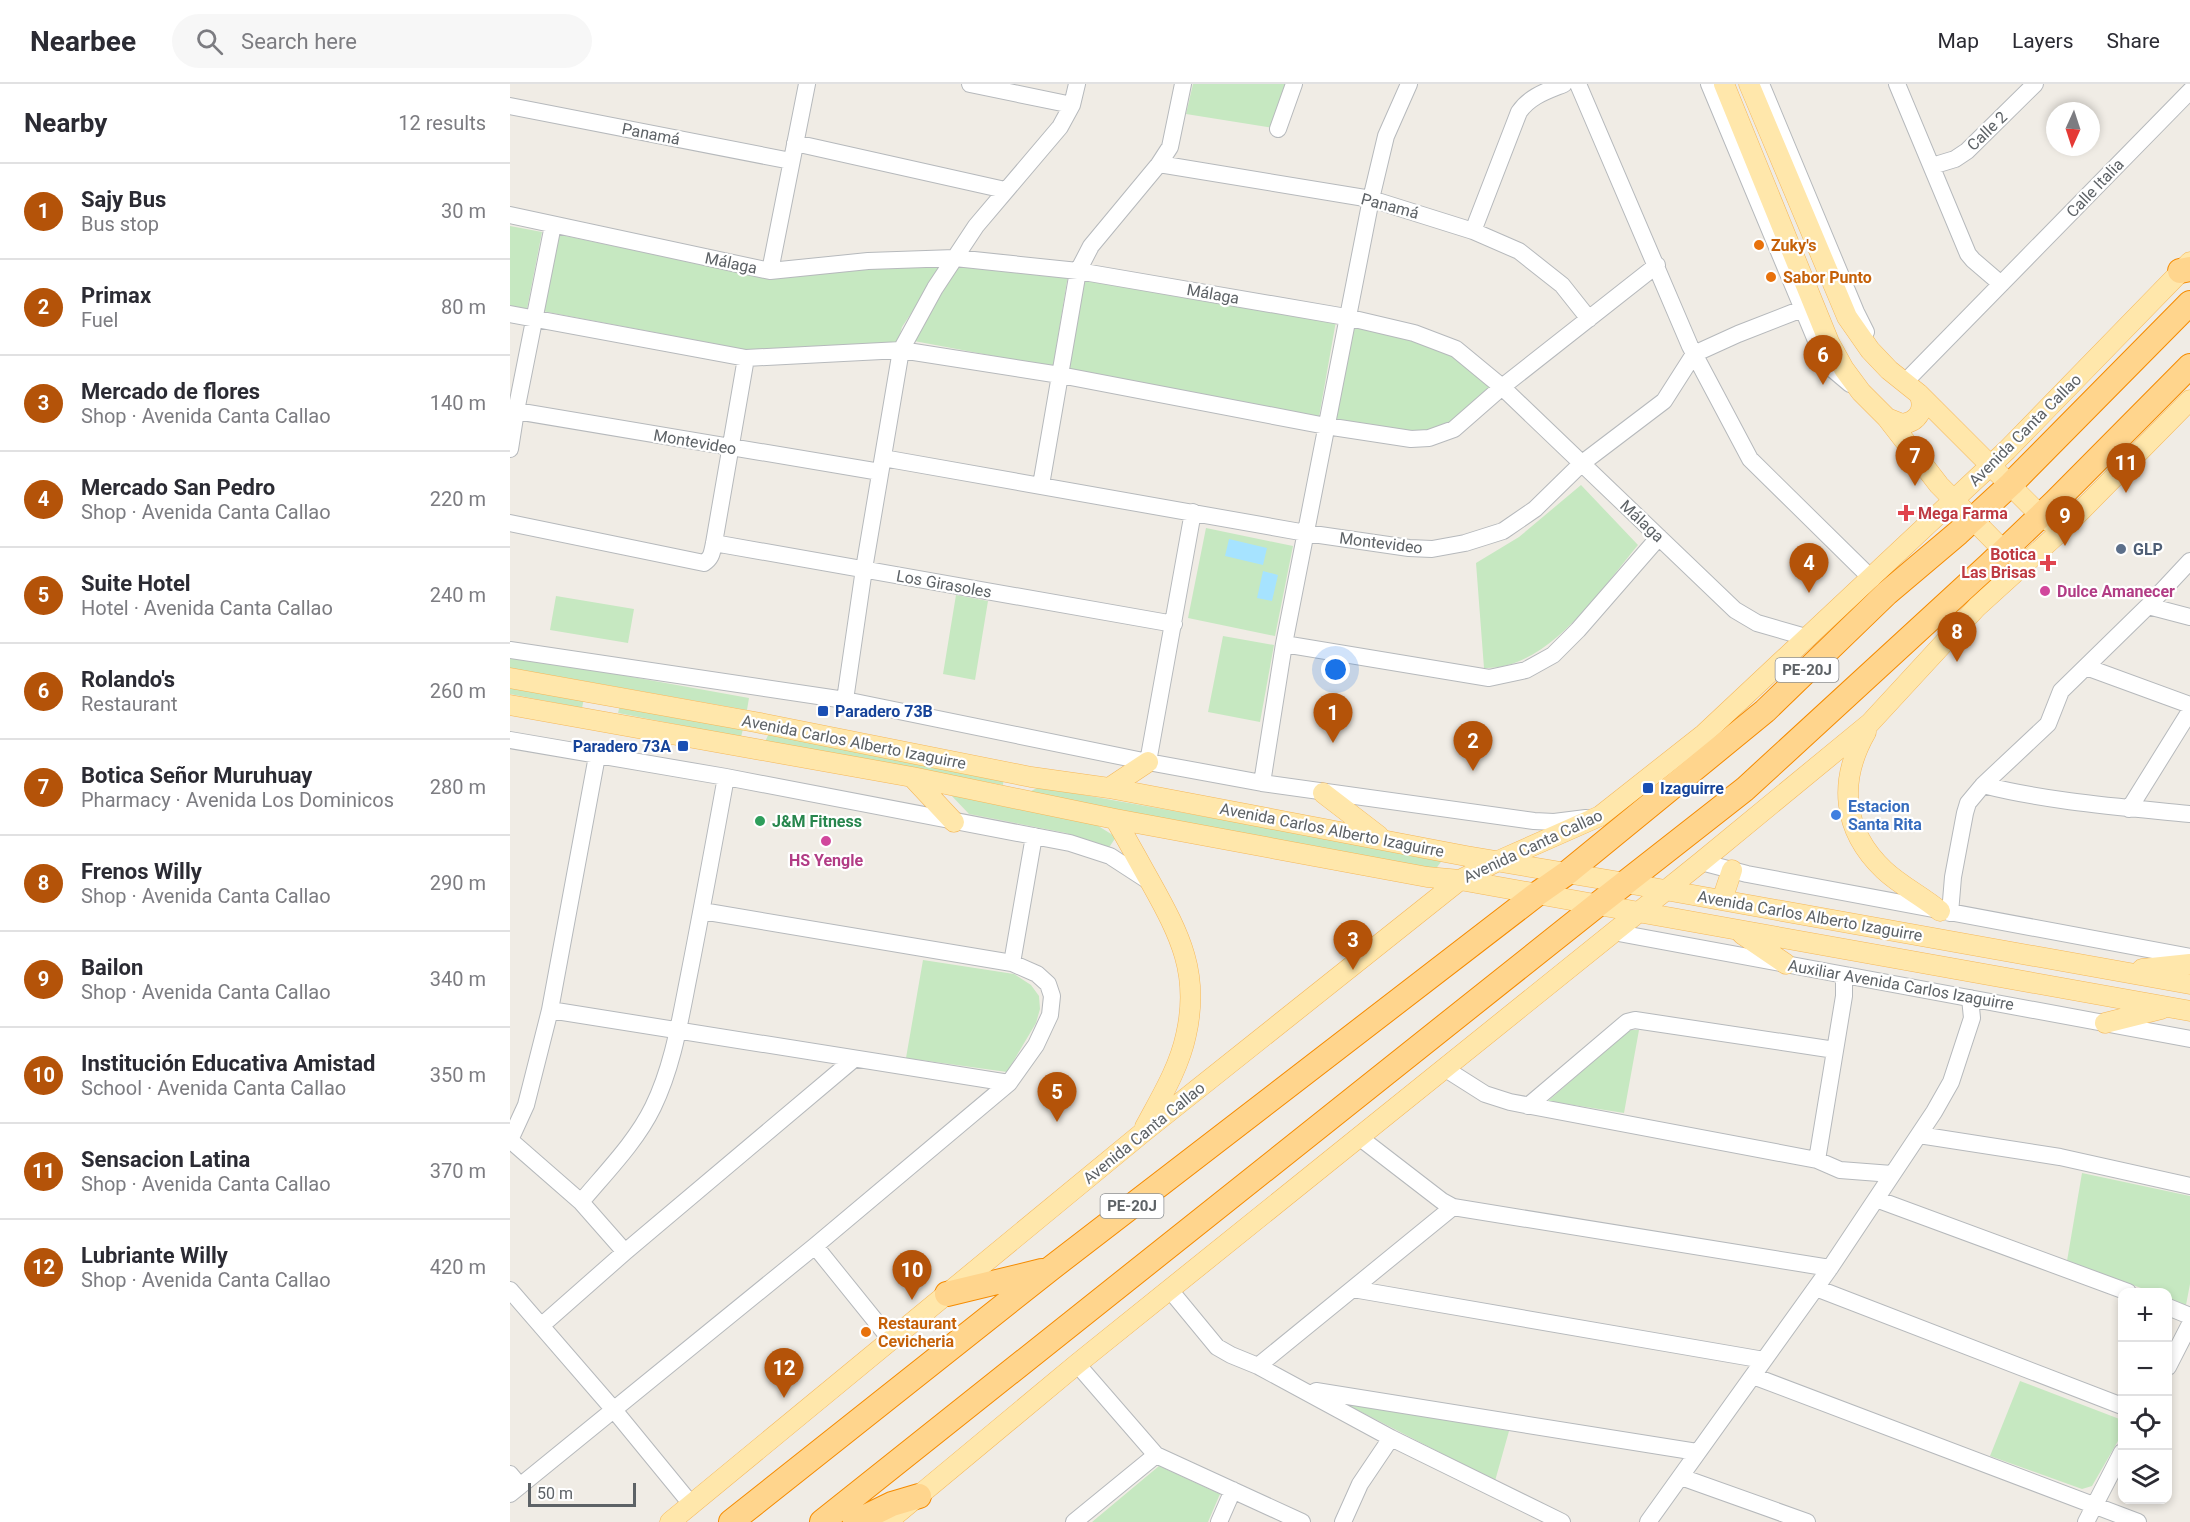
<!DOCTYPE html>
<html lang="en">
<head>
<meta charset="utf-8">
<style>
  :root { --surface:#fff; --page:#f7f7f7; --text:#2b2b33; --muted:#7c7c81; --line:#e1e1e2; --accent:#b45309 }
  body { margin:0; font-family:Roboto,sans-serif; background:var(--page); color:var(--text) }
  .controls { position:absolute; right:18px; bottom:18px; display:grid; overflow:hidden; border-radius:12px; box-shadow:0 3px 9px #0003 }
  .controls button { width:54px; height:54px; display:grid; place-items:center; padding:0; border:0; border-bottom:2px solid var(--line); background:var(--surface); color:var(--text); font:30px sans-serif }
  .compass { position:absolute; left:1536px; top:18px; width:54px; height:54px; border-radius:50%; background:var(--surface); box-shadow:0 3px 9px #0003; rotate:183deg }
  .scale { position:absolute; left:18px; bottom:15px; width:108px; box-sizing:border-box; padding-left:6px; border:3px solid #5d6266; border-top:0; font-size:16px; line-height:21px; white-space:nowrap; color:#5d6266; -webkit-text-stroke:4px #fff; paint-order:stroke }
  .you { position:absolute; left:826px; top:586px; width:21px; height:21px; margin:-15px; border:4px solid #fff; border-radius:50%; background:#1a73e8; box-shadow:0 0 0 9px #1a73e833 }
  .badge { display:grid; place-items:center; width:39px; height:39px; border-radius:50%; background:var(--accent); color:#fff; font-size:20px; font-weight:700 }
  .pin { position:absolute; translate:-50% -50px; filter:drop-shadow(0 2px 3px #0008) }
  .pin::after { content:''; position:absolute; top:32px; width:21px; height:18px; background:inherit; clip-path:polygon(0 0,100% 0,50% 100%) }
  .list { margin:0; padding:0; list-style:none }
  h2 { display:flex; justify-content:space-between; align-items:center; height:78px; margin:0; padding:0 24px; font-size:26px }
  h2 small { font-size:20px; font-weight:400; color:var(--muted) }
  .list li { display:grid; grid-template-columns:39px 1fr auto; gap:18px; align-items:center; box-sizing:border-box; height:96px; padding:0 24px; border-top:2px solid var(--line) }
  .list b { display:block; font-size:22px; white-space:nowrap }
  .list p { margin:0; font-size:20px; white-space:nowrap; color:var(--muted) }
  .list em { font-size:20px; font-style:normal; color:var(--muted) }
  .icon { flex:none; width:33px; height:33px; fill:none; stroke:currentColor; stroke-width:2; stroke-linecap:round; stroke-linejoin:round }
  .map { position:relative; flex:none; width:1680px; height:1438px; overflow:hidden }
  header { display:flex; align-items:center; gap:36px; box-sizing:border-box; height:84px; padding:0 30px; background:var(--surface); border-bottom:2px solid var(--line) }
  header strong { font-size:28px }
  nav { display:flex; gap:33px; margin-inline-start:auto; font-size:21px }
  .search { width:420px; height:54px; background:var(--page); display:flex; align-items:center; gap:15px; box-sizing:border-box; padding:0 21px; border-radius:33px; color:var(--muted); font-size:22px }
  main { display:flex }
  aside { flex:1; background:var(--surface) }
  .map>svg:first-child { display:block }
  .green { fill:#c6e8c1 }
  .water { fill:#a6e3ff }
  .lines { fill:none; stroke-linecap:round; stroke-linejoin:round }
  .minor-casing { stroke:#b6b9bc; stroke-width:18 }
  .major-casing { stroke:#f5b759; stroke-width:21 }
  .highway-casing { stroke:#f58b00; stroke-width:26 }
  .minor { stroke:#fff; stroke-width:16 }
  .major { stroke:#ffe7ab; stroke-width:20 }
  .highway { stroke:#ffd58d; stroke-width:24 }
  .food-dot { fill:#e8710a; stroke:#fff; stroke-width:2 }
  .health-dot { fill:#e0444e; stroke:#fff; stroke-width:2 }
  .service-dot { fill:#5c6f8a; stroke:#fff; stroke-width:2 }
  .hotel-dot { fill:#d1479c; stroke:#fff; stroke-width:2 }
  .transit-dot { fill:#1a4fb4; stroke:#fff; stroke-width:2 }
  .shop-dot { fill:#3f7fe0; stroke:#fff; stroke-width:2 }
  .leisure-dot { fill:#2e9e5b; stroke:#fff; stroke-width:2 }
  .labels { text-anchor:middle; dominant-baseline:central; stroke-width:4.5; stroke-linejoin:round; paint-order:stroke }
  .shield { fill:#fff; stroke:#8e9194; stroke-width:1.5 }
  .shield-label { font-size:15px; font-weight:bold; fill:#5d6266 }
  .street-label { font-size:16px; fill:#5d6266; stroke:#fff }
  .food-label { font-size:16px; font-weight:bold; fill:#c56008; stroke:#fff; text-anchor:start }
  .health-label { font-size:16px; font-weight:bold; fill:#be3a42; stroke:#fff; text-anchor:start }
  .service-label { font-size:16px; font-weight:bold; fill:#4e5e75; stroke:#fff; text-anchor:start }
  .hotel-label { font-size:16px; font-weight:bold; fill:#b23c85; stroke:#fff; text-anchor:start }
  .transit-label { font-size:16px; font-weight:bold; fill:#164399; stroke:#fff; text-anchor:start }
  .shop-label { font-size:16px; font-weight:bold; fill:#366cbe; stroke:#fff; text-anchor:start }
  .leisure-label { font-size:16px; font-weight:bold; fill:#27864d; stroke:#fff; text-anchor:start }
</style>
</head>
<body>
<header>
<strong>Nearbee</strong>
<div class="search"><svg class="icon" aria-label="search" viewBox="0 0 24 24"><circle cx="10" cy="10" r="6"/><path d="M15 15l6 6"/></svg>Search here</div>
<nav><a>Map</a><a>Layers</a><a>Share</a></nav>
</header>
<main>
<aside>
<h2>Nearby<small>12 results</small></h2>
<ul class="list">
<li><span class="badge">1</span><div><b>Sajy Bus</b><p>Bus stop</p></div><em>30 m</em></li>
<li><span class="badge">2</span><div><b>Primax</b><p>Fuel</p></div><em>80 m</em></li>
<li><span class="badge">3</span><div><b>Mercado de flores</b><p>Shop · Avenida Canta Callao</p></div><em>140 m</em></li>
<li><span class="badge">4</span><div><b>Mercado San Pedro</b><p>Shop · Avenida Canta Callao</p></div><em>220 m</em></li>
<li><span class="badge">5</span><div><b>Suite Hotel</b><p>Hotel · Avenida Canta Callao</p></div><em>240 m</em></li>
<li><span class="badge">6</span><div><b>Rolando's</b><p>Restaurant</p></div><em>260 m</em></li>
<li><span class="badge">7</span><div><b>Botica Señor Muruhuay</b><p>Pharmacy · Avenida Los Dominicos</p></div><em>280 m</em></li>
<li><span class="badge">8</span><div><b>Frenos Willy</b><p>Shop · Avenida Canta Callao</p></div><em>290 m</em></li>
<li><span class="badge">9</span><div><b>Bailon</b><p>Shop · Avenida Canta Callao</p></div><em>340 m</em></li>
<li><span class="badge">10</span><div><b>Institución Educativa Amistad</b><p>School · Avenida Canta Callao</p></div><em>350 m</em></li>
<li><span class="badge">11</span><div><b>Sensacion Latina</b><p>Shop · Avenida Canta Callao</p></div><em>370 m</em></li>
<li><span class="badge">12</span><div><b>Lubriante Willy</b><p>Shop · Avenida Canta Callao</p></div><em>420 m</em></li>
</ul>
</aside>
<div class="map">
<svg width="1680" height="1438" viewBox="0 0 1680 1438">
  <rect width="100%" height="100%" fill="#f0ece5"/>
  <path class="green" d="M 683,0 L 780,0 L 764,44 L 676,30 Z
    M 0,142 L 32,148 L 17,225 L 0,222 Z
    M 46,150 L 248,192 L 434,180 L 392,243 L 387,262 L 248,268 L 32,227 Z
    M 447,183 L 558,191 L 543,283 L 404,257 Z
    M 573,192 L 826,237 L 809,333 L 558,287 Z
    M 842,241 L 884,249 L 944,269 L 982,302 L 944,341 L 919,350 L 825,337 Z
    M 1071,401 L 1128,461 C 1091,505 1039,586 974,584 L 966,479 L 1009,453 Z
    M 696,444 L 783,462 L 765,552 L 678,534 Z
    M 446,511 L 478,517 L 465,596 L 433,590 Z
    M 46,512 L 124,525 L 118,559 L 40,546 Z
    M 713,552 L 764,561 L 750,638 L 698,628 Z
    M 0,571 L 239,614 L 237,626 L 0,584 Z
    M 0,600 L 74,614 L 72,624 L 0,610 Z
    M 110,621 L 233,645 L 231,653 L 108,629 Z
    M 259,649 L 494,692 L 493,701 L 255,658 Z
    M 529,703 L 933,775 L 925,786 L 523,715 L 521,707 Z
    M 439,709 L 569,730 L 606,753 L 598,765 L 556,749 L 459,730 Z
    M 413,876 L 504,890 L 521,901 L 529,912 L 530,925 L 526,939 L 497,988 L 396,974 Z
    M 1119,946 L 1129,946 L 1114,1029 L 1038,1017 Z
    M 1572,1089 L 1680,1112 L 1680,1200 L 1676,1221 L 1658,1214 L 1658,1208 L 1642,1208 L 1557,1177 Z
    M 1510,1297 L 1612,1336 L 1612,1350 L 1582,1402 L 1572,1405 L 1480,1372 Z
    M 830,1317 L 999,1347 L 985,1397 Z
    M 649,1382 L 710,1410 L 698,1438 L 582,1438 Z"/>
  <path class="water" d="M 719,455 L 757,464 L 753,481 L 715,472 Z
    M 753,487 L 768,491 L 762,517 L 747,514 Z"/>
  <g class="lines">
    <defs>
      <path id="minor" d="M 460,0 L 562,21
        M 1068,0 L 1180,262 L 1240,375 L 1362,495
        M 1199,0 L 1312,271 L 1321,284 L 1340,300
        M 1251,0 L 1346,228 L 1356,248
        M 1387,0 L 1458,170 L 1463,176 L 1491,200
        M 0,22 L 281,77
        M 768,45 L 784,0
        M 285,59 L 495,106
        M 649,80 L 861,115 L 963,147 L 1009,167 L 1052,201 L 1079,235
        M 1422,82 L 1445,75 L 1457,67 L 1525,0
        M 0,131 L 260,187 L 358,177 L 445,174 L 568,187 L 836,233 L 904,249 L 946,265 L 992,303 L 1225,526 L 1247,539 L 1299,554
        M 963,147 L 1009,28 C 1020,12 1037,7 1054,0
        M 260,187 L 297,0
        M 0,230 L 236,274 L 391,266 L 550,291 L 816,342 L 901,355 L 919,354 L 944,345 L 992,303 L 1147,181
        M 1395,298 L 1680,7
        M 0,326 L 370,388
        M 0,365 L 6,327 L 43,141
        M 373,374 L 796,449 L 899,464 L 922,465 L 955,459 L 993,447 L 1025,425 L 1071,380 L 1154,317 L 1184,270 L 1228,250 L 1292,225
        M 531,401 L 568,187 L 581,162 L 649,80 L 660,63 L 673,0
        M 0,439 L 194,479 C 202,474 202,468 204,459 L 236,274
        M 204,459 L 664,540
        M 1638,522 L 1680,533
        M 774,560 L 979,594 L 1016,586 L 1043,571 L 1068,546 L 1149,453
        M 0,566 L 335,616 L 638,678 L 752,699 L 1024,737 L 1044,738 L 1076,734
        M 1576,583 L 1680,621
        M 335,616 L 354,485 L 391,266 L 425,204 L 466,142 L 550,43 L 562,21 L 567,0
        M 0,656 L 216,693 L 560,759 L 600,772 L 640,798
        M 638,678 L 683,428
        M 752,699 L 774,560 L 861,115 L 876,52 L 899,0
        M 1473,701 C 1540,718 1611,723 1680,730
        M 1619,725 L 1680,627
        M 1191,778 L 1237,790 L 1680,873
        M 1440,829 L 1443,793 L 1455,729 L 1458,719 L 1473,701 L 1538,640 L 1551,607 L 1638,522 L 1680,477
        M 1103,848 L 1680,955
        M 502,879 L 524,752
        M 40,926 L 499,999
        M 934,984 L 975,1010 L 1000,1018 L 1307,1076 L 1330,1086 L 1382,1090
        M 1018,1022 L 1117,938 L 1125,936 L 1325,966
        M 1409,1051 L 1550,1073 L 1680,1102
        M 849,1053 L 932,1117 L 943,1123 L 1320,1184
        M 0,1056 L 16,1021 L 40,926 L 87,672
        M 0,1056 L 71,1118 L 115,1168
        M 1307,1076 L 1334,912 L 1334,891
        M 1366,1115 L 1618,1208
        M 71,1118 C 96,1088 126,1058 143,1023 C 163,982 170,936 179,891 C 192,825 204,759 216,693
        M 305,1162 L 380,1255
        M 1306,1204 L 1612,1322
        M 843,1205 L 1254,1276
        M 0,1206 L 104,1326 L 181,1420
        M 660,1206 L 707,1263 L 721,1271 L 748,1282 L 881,1354 L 1052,1438
        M 1658,1223 L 1680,1232
        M 31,1242 L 115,1168 L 344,975
        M 567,1280 L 646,1371 L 792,1438
        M 748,1282 L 943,1123
        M 1658,1283 L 1680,1240
        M 1243,1292 L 1628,1438
        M 806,1307 L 1187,1368
        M 0,1390 L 10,1402
        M 1171,1393 L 1297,1438
        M 0,1410 L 305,1162 L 499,999 L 526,961 L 540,931 L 542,912 L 538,900 L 527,890 L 502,879 L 192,827
        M 564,1438 L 646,1371
        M 709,1438 L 723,1406
        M 833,1438 L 850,1400 L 881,1354
        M 1138,1438 L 1320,1184 L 1424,1028 L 1441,998 L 1462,934 L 1460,914
        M 1576,1438 L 1612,1368"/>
      <path id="major" d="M 1214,0 L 1319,258 L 1334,285 L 1351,308 L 1377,334 L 1429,401 L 1494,467 L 1508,472
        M 1239,0 L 1337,233 L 1360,266 L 1379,286 L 1409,310 L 1531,432 L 1543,440
        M 1377,334 L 1392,340 C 1408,338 1416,325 1409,310
        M 0,594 L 245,638 L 521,693 L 599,704 L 956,772 L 1116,799 L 1680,900
        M 0,621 L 402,693 L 605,735 L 917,793 L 950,796 L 1680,927
        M 1356,648 C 1328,697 1332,746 1374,786 C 1391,802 1412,812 1430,827
        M 402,693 L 444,738
        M 599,704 L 638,678
        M 813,709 L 869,752
        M 605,735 C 618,757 629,778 641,799 C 670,851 690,890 676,951 C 669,984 651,1013 635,1043
        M 1212,816 L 1222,786
        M 1232,850 L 1276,880
        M 1632,885 L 1680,880
        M 1595,939 L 1651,925
        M 160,1438 L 631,1050 L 950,796 L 988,777 L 1090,732 L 1194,650 L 1497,366 L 1680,178
        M 377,1438 L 567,1280 L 1191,778 L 1360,639 L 1467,523 L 1552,446 L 1680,316"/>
      <path id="highway" d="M 1670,187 L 1680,185
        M 437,1210 L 532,1187
        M 221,1438 L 540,1185 L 1027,810 L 1057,789 L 1255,627 L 1377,509 L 1448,449 L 1501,400 L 1680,219
        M 312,1438 L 1087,821 L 1235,705 L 1479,481 L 1545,418 L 1680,282
        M 345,1438 L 382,1420 L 409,1412"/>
    </defs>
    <use href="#minor" class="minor-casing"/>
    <use href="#major" class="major-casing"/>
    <use href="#highway" class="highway-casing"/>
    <use href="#minor" class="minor"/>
    <use href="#major" class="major"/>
    <use href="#highway" class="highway"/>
  </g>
  <g class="food-dot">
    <circle cx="1249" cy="161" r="6"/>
    <circle cx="1261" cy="193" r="6"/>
    <circle cx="356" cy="1248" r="6"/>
  </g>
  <g class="health-dot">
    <path d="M1393 420h6v6h6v6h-6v6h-6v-6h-6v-6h6z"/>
    <path d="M1535 470h6v6h6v6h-6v6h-6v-6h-6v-6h6z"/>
  </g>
  <circle class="service-dot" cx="1611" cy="465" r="6"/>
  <g class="hotel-dot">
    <circle cx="1535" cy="507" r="6"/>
    <circle cx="316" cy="757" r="6"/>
  </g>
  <g class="transit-dot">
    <rect x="307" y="621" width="12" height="12" rx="3"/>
    <rect x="167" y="656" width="12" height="12" rx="3"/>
    <rect x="1132" y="698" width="12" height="12" rx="3"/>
  </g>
  <circle class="shop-dot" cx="1326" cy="731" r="6"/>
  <circle class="leisure-dot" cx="250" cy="737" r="6"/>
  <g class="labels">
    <g class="shield">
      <rect x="1265.5" y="574" width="63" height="24" rx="4.5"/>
      <rect x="590.5" y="1110" width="63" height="24" rx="4.5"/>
    </g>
    <g class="shield-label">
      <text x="1297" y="586">PE-20J</text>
      <text x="622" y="1122">PE-20J</text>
    </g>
    <g class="street-label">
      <text transform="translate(1477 47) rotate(-44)">Calle 2</text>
      <text transform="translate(141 50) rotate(11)">Panamá</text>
      <text transform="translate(1585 104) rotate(-46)">Calle Italia</text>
      <text transform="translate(880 122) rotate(15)">Panamá</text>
      <text transform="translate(221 179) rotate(12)">Málaga</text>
      <text transform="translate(703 210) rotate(10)">Málaga</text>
      <text transform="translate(1515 346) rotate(-45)">Avenida Canta Callao</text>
      <text transform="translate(185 358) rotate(10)">Montevideo</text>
      <text transform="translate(1132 437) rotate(43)">Málaga</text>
      <text transform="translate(871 459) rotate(7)">Montevideo</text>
      <text transform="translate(434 500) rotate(10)">Los Girasoles</text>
      <text transform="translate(344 658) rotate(11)">Avenida Carlos Alberto Izaguirre</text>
      <text transform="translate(822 746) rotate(11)">Avenida Carlos Alberto Izaguirre</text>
      <text transform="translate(1023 762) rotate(-25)">Avenida Canta Callao</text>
      <text transform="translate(1300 832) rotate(10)">Avenida Carlos Alberto Izaguirre</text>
      <text transform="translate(1391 901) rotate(10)">Auxiliar Avenida Carlos Izaguirre</text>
      <text transform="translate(634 1049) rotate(-39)">Avenida Canta Callao</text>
    </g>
    <g class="food-label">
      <text x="1261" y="161">Zuky's</text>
      <text x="1273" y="193">Sabor Punto</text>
      <text x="368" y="1239">Restaurant<tspan x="368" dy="18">Cevicheria</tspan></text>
    </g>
    <g class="health-label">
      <text x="1408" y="429">Mega Farma</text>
      <text x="1526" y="470" text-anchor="end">Botica<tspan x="1526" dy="18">Las Brisas</tspan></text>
    </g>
    <g class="service-label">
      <text x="1623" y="465">GLP</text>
    </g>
    <g class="hotel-label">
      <text x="1547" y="507">Dulce Amanecer</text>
      <text x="316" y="776" text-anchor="middle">HS Yengle</text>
    </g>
    <g class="transit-label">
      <text x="325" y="627">Paradero 73B</text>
      <text x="161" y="662" text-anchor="end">Paradero 73A</text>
      <text x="1150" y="704">Izaguirre</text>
    </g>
    <g class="shop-label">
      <text x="1338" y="722">Estacion<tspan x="1338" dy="18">Santa Rita</tspan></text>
    </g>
    <g class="leisure-label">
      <text x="262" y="737">J&amp;M Fitness</text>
    </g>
  </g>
</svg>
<div class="controls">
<button>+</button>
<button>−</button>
<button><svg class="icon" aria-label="locate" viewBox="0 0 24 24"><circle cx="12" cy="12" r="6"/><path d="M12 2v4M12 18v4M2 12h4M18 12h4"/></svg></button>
<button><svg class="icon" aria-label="layers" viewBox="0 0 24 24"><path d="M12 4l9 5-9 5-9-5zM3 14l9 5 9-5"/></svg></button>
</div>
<svg class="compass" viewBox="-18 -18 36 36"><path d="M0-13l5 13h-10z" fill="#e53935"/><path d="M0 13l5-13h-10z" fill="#7c7c81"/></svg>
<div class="scale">50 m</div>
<div class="you"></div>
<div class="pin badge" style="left:823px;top:659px">1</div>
<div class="pin badge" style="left:963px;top:687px">2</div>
<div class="pin badge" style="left:843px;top:886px">3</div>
<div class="pin badge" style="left:1299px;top:509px">4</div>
<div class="pin badge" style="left:547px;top:1038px">5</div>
<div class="pin badge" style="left:1313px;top:301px">6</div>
<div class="pin badge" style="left:1405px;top:402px">7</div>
<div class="pin badge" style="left:1447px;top:578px">8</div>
<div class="pin badge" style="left:1555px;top:462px">9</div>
<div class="pin badge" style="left:402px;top:1216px">10</div>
<div class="pin badge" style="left:1616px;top:409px">11</div>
<div class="pin badge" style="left:274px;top:1314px">12</div>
</div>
</main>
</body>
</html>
